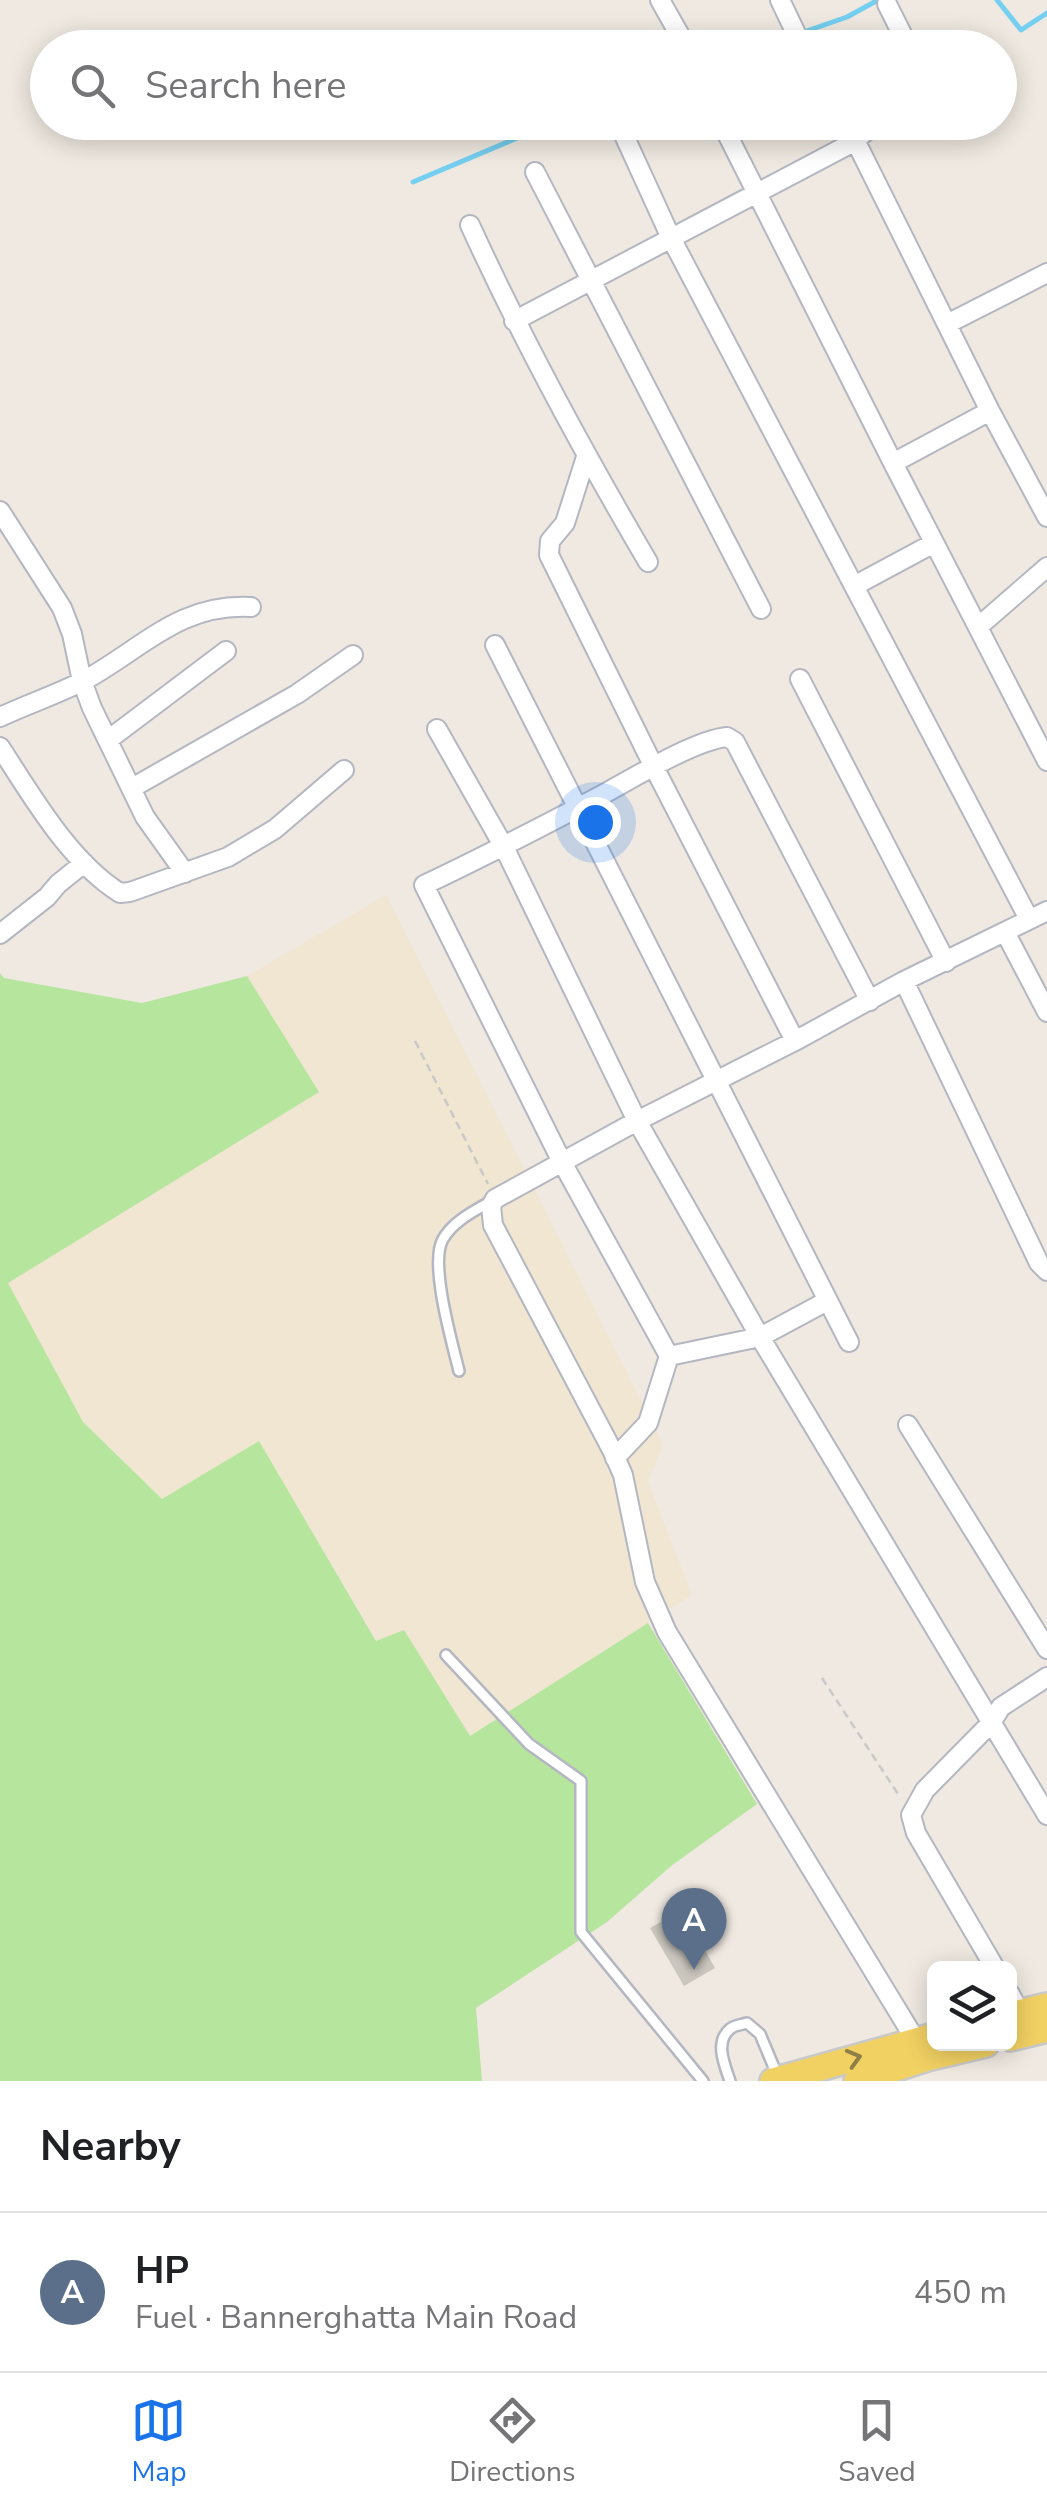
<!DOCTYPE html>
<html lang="en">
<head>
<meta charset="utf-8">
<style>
  :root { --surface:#fff; --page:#f2f2f2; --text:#202124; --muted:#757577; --line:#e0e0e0; --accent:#1a73e8 }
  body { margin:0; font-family:"Nunito Sans",sans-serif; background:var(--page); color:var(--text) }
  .controls { position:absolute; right:30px; bottom:30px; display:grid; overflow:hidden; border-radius:15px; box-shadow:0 5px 25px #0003 }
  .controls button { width:90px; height:90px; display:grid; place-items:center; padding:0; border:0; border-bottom:2px solid var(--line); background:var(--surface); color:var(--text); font:50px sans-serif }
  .you { position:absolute; left:595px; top:822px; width:35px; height:35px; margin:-25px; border:8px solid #fff; border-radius:50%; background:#1a73e8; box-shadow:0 0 0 15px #1a73e833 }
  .badge { display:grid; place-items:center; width:65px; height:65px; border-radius:50%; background:var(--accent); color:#fff; font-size:32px; font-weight:700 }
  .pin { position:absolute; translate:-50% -82px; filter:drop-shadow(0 2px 5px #0008) }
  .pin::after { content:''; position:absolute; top:52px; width:35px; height:30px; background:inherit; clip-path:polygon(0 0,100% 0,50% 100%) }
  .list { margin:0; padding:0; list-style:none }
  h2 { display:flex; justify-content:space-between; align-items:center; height:130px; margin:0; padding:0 40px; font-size:42px }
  h2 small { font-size:32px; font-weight:400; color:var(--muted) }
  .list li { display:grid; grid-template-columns:65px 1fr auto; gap:30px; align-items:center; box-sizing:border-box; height:160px; padding:0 40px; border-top:2px solid var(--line) }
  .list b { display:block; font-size:38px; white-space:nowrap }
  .list p { margin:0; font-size:32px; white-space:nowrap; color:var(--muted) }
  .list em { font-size:32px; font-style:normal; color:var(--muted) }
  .icon { flex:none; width:55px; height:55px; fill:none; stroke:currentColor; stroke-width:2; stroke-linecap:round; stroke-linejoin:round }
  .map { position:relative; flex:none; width:1047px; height:2081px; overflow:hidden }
  .search { position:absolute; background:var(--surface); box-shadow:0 5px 25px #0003; left:30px; right:30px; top:30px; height:110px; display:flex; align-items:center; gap:25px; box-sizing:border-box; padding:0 35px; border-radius:55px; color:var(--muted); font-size:38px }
  .sheet { height:290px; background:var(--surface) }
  nav { display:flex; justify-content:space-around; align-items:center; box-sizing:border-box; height:140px; border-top:2px solid var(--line); background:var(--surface); font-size:28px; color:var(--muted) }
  nav a { display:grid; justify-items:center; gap:5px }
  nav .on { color:var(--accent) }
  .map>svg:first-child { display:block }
  .education { fill:#f0e6d1 }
  .green { fill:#b6e59e }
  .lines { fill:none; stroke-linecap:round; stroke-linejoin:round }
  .stream { stroke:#75cff0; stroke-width:5 }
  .building { fill:#cbc7bf }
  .service-casing { stroke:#b4b7c1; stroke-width:14 }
  .minor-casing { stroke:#b4b7c1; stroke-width:22 }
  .primary-casing { stroke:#c9c9c9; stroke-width:30 }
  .path { stroke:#c9c9c9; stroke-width:2.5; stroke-dasharray:8 5; stroke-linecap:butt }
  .service { stroke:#fff; stroke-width:9 }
  .minor { stroke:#fff; stroke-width:18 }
  .primary { stroke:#f2d163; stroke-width:25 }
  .oneway { stroke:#908048 }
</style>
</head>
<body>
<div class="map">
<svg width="1047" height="2081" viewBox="0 0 1047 2081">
  <rect width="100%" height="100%" fill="#efe9e1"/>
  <path class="education" d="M 386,895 L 663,1444 L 648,1482 L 692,1595 L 470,1736 L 404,1631 L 377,1641 L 259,1442 L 162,1499 L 83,1422 L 7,1283 L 319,1092 L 247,976 Z"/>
  <path class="green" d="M 0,973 L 4,978 L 142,1003 L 247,976 L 319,1092 L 8,1283 L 83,1422 L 162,1499 L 259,1441 L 376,1641 L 404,1630 L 470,1736 L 648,1623 L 757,1804 L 671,1866 L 607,1922 L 476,2008 L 482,2081 L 0,2081 Z"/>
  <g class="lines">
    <path class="stream" d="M 997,0 L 1021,30 L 1047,13
      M 758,48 L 847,17 L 878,0
      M 413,182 L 555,122"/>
  </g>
  <path class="building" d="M 682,1910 L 715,1968 L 684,1986 L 650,1928 Z"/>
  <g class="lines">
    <defs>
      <path id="service" d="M 459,1371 C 452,1342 429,1263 443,1239 C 454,1220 475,1211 493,1200
        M 446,1655 L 529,1744 L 581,1781 L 581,1932 L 703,2081
        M 730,2081 C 725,2066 714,2042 730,2029 C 734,2025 741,2025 747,2023 L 760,2034 L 778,2077"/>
      <path id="minor" d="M 660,0 L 687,48
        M 780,0 L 803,48
        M 887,4 L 909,48
        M 618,122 L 671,238 L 1029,919
        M 721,122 L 893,463 L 1047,761
        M 840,122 L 850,144
        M 855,140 L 990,411 L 1047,517
        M 535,172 L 761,609
        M 470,225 C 523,341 584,453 648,562
        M 514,321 L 850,144 L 878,122
        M 947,324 L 1047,273
        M 586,457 L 565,523 L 550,541 L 549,555 L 654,767 L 795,1041
        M 893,463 L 990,411
        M 0,511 L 62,608 L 72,634 L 82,681 L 92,708 L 145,817 L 185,873
        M 854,586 L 934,543
        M 978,627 L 1047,567
        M 495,645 L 849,1342
        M 800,679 L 946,962
        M 0,717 C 28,704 58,694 85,680 C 143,648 180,603 251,607
        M 437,729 L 504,847 L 637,1121 L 760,1337 L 1047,1815
        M 108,740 L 226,651
        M 0,747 C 32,796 69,861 120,893 L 130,892 L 228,857 L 275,829 L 344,770
        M 132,788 L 297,694 L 353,655
        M 1005,932 L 1047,1012
        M 0,934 L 47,897 L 58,884 L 84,863
        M 904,981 L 1039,1263 L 1047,1271
        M 669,1356 L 760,1337 L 827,1301
        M 908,1425 L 1047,1649
        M 615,1458 L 648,1423 L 669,1356 L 562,1162 L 424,885 C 484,857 543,826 602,795 C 633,778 695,740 727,737 L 735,742 L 870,1001
        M 995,1968 L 916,1833 L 911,1815 L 925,1790 L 991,1723 L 1001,1707 L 1047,1677
        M 1010,1994 L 1020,2013
        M 921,2049 L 667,1632 L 645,1582 L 623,1475 L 612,1450 L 493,1225 L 491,1206 L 495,1199 L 637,1121 L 795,1041 L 904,981 L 1047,911"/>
      <path id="primary" d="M 1010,2015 L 1047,2006
        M 1010,2038 L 1047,2029
        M 773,2081 L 934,2036
        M 857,2081 L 927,2058 L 986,2044"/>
    </defs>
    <use href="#service" class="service-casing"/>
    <use href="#minor" class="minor-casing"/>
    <use href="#primary" class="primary-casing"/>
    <path class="path" d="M 415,1041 L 488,1184
      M 822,1678 L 900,1797"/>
    <use href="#service" class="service"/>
    <use href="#minor" class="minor"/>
    <use href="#primary" class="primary"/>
  </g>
  <defs><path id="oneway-chevron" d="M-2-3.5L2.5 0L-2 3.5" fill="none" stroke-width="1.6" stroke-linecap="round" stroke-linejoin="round" transform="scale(2.5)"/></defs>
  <use class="oneway" href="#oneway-chevron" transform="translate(854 2058) rotate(-16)"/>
</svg>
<div class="controls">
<button><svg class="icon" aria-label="layers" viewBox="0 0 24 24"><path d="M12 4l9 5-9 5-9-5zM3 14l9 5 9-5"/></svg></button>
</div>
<div class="you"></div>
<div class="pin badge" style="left:694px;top:1970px;background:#5c6f8a">A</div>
<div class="search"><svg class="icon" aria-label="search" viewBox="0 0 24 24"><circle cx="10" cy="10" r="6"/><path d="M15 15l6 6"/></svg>Search here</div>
</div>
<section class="sheet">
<h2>Nearby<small></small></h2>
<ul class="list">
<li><span class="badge" style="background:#5c6f8a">A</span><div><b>HP</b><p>Fuel · Bannerghatta Main Road</p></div><em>450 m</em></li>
</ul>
</section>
<nav>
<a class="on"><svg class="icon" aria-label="map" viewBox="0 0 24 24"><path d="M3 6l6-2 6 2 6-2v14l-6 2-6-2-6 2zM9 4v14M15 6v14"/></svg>Map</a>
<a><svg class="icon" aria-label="directions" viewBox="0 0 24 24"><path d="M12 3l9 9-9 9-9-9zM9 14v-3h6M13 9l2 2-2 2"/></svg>Directions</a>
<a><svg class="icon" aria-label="saved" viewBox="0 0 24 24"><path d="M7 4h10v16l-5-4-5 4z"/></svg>Saved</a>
</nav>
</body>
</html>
